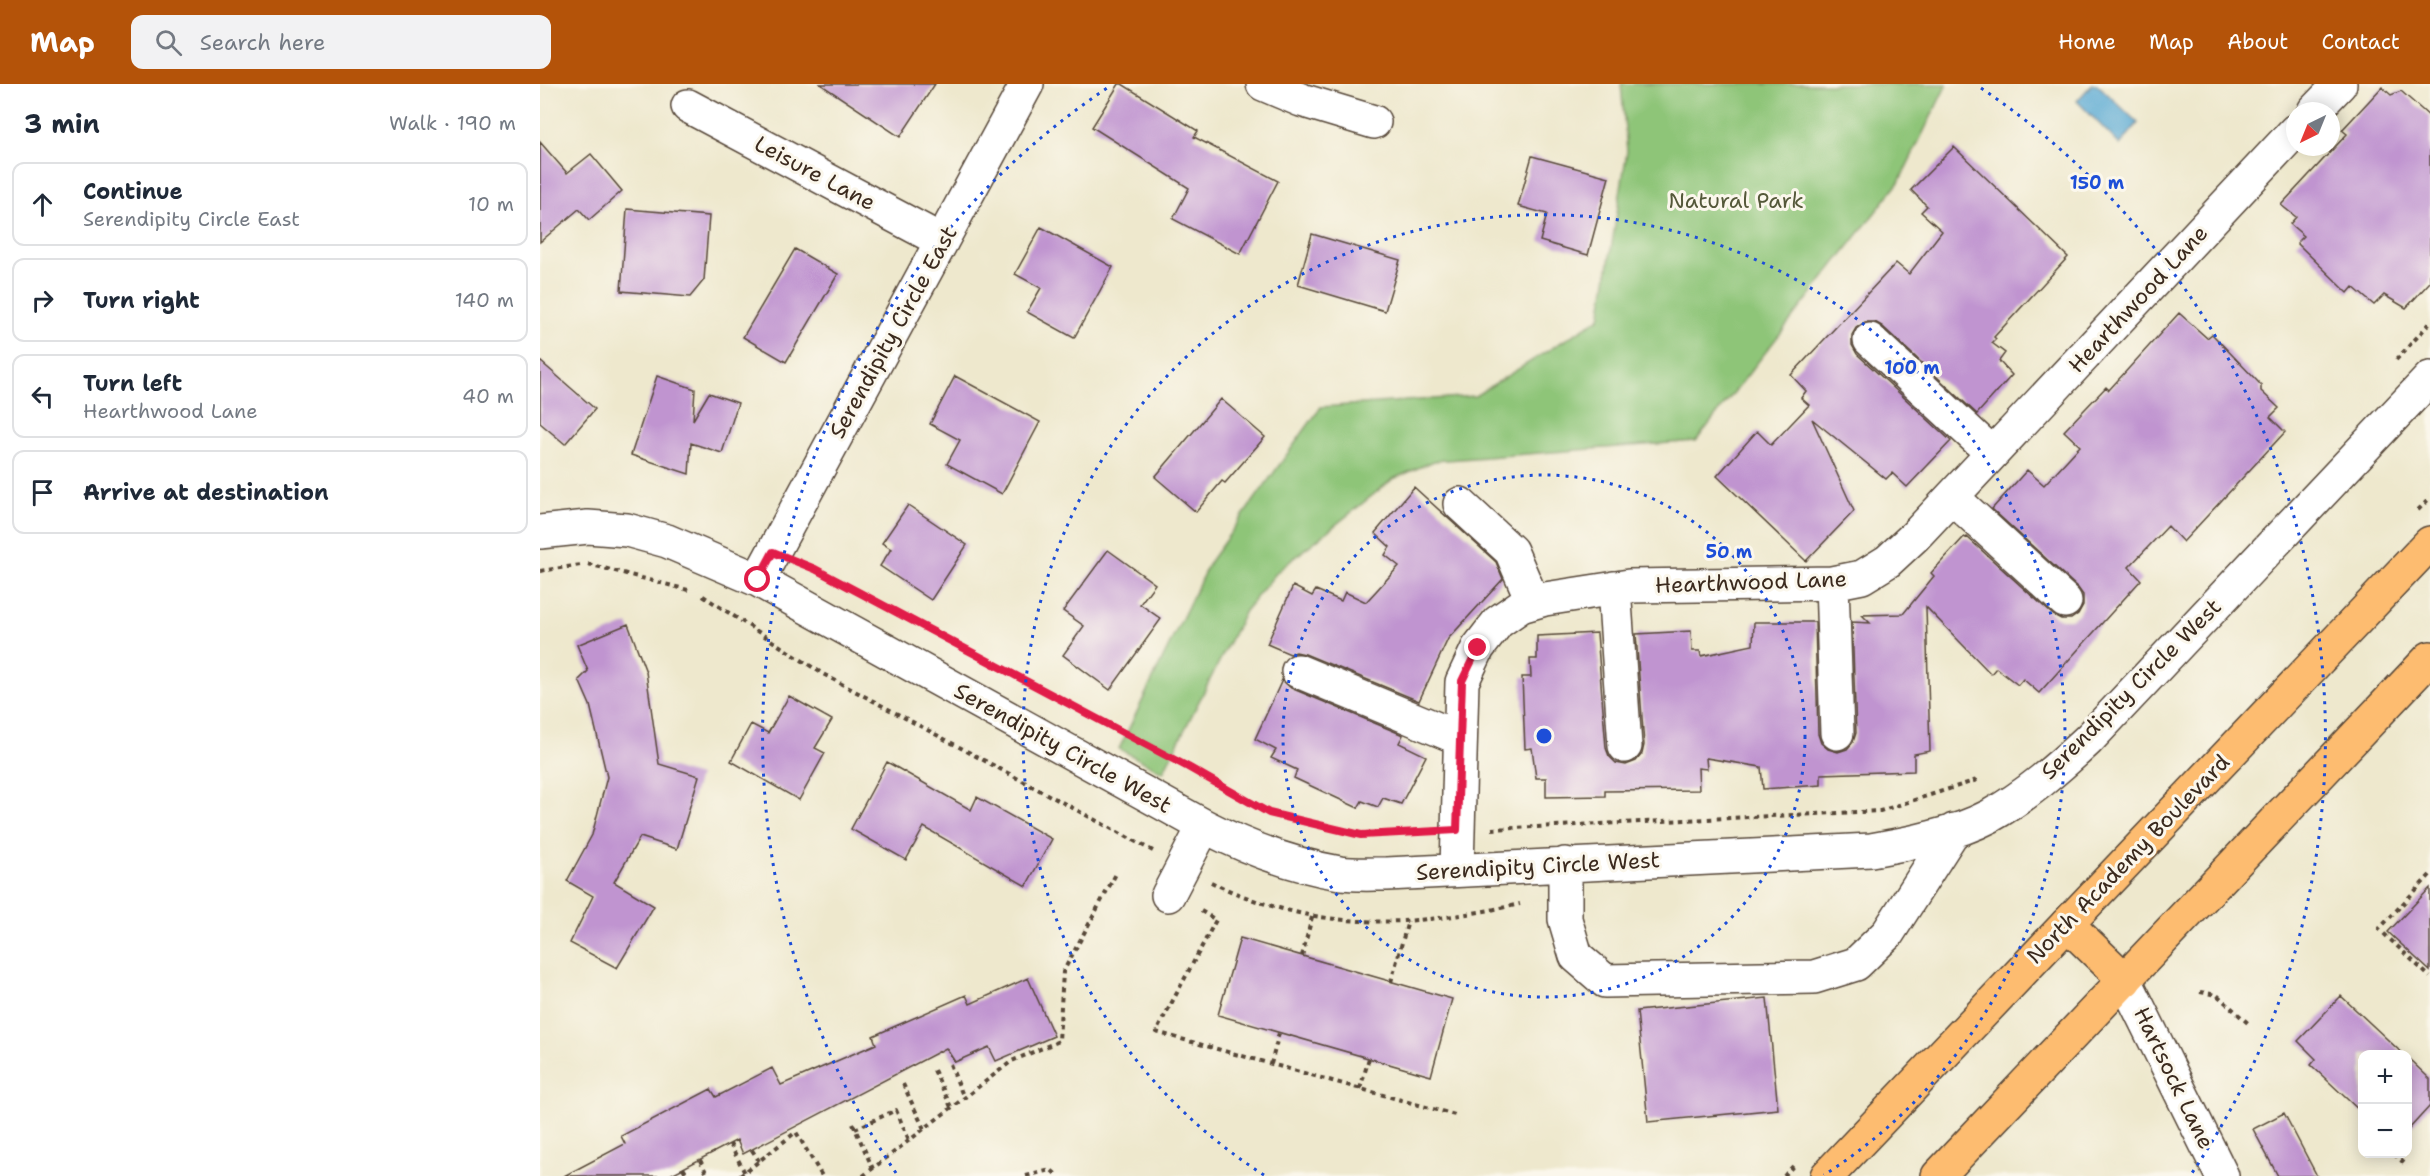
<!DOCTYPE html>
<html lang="en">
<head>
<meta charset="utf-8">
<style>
  :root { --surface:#fff; --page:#f2f2f3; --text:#1f2937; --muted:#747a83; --line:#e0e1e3; --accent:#b45309 }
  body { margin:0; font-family:"Shantell Sans",sans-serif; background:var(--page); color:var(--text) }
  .controls { position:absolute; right:18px; bottom:18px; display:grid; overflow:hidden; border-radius:12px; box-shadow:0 3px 15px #0003 }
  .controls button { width:54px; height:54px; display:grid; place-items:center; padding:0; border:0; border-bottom:2px solid var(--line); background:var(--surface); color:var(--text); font:30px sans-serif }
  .compass { position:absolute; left:1746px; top:18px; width:54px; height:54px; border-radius:50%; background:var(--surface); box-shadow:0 3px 15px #0003; rotate:223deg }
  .stop { position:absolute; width:18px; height:18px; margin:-14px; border:4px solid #e11d48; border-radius:50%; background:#fff }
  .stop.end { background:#e11d48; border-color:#fff; box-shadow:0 2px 6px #0008 }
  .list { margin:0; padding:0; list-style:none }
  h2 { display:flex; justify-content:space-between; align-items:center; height:78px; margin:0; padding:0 24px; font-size:26px }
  h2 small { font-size:20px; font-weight:400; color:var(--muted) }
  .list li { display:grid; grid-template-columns:39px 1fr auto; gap:18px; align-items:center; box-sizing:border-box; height:84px; margin:0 12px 12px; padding:0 12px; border:2px solid var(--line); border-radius:12px }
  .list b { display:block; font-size:22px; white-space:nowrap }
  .list p { margin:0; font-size:20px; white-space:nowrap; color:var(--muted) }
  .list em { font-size:20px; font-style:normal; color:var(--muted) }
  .icon { flex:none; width:33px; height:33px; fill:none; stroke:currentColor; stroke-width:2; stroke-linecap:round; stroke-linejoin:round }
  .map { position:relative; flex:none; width:1890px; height:1092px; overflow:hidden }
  header { display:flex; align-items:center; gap:36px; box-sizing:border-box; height:84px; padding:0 30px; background:var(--accent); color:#fff }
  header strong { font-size:28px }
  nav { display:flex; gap:33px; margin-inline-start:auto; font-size:21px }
  .search { width:420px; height:54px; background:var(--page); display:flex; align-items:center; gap:15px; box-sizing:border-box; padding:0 21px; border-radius:12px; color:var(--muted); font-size:22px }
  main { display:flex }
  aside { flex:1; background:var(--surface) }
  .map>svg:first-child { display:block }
  .green { fill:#8ec578; stroke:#64784b; stroke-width:1.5 }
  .water { fill:#59a9d3; stroke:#4a6a78; stroke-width:1.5 }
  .building { fill:#c094d0 }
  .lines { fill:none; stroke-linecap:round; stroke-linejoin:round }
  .minor-casing { stroke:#564638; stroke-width:36 }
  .major-casing { stroke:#564638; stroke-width:36 }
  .highway-casing { stroke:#564638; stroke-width:36 }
  .path { stroke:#564638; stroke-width:4; stroke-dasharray:4.5 4.5; stroke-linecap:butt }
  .minor { stroke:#fff; stroke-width:33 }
  .major { stroke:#fdbc70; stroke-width:33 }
  .highway { stroke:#fdbc70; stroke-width:33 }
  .route { stroke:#e11d48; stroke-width:8 }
  .ring { fill:none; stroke:#1d4ed8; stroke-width:3; stroke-dasharray:3 6 }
  .labels { text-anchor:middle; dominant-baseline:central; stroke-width:6; stroke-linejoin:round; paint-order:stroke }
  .street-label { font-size:22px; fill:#3b2a1e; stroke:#fbf7ec }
  .park-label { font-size:22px; fill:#545839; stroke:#fbf7ec }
  .centre { fill:#1d4ed8; stroke:#fbf7ec; stroke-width:3 }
  .ring-label { font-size:18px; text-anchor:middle; font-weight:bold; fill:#1d4ed8; stroke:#fbf7ec; stroke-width:6; stroke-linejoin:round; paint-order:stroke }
</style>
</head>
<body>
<header>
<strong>Map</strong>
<div class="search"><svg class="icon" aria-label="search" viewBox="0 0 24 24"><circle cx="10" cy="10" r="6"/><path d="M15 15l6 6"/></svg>Search here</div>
<nav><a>Home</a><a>Map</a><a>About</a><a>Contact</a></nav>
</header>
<main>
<aside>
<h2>3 min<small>Walk · 190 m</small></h2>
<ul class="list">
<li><svg class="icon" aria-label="ahead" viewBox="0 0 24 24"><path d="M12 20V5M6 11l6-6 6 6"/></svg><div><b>Continue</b><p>Serendipity Circle East</p></div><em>10 m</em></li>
<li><svg class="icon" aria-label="right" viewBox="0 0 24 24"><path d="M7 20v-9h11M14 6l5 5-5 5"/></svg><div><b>Turn right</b></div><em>140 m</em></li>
<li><svg class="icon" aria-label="left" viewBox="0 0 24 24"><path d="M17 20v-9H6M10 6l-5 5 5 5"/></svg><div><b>Turn left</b><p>Hearthwood Lane</p></div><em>40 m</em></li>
<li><svg class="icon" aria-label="arrive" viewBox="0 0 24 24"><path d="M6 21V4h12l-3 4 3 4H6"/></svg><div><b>Arrive at destination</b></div></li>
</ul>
</aside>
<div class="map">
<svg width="1890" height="1092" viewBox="0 0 1890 1092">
  <rect width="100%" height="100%" fill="#fbf7ec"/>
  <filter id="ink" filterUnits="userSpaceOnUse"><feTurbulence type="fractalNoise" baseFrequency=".0167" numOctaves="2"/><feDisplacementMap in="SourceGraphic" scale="12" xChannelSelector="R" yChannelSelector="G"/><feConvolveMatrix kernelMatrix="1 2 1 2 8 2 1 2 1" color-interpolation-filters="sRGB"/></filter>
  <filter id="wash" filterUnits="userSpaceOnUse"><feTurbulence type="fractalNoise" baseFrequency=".008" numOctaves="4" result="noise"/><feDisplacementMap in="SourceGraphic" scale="24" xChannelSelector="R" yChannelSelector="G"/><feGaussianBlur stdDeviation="1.35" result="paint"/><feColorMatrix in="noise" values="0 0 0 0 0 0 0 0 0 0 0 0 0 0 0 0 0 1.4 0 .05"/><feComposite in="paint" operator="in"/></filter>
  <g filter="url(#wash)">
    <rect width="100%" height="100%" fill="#eee8cd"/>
    <path class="green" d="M 1081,0 L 1407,0 L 1359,98 L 1156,357 L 894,377 L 853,395 L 738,487 L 705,527 L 623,688 L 579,665 L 669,479 L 781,323 L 935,312 L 1060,234 L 1087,67 Z"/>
    <path class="water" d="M 1552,0 L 1557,0 L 1598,39 L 1580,61 L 1537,17 Z"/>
    <g id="blocks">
      <path class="building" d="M 280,0 L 395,0 L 360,53 Z
        M 579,0 L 582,0 L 658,47 L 654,53 L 738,97 L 700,170 L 633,135 L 649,104 L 552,43 Z
        M 1842,3 L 1851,11 L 1861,7 L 1890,33 L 1890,198 L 1866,224 L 1844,211 L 1834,221 L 1813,203 L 1808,209 L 1757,159 L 1764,152 L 1750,140 L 1756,133 L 1741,121 L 1807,50 L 1802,46 Z
        M 0,58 L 27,89 L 51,70 L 82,107 L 49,136 L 39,125 L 0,158 Z
        M 1414,63 L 1528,173 L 1454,253 L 1456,255 L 1452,259 L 1465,269 L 1459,277 L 1472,291 L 1437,330 L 1342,242 L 1335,238 L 1325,238 L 1316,244 L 1312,251 L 1312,261 L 1317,270 L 1411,357 L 1367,403 L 1352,389 L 1346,395 L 1272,335 L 1314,427 L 1266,477 L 1177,392 L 1217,347 L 1231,361 L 1269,321 L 1261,314 L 1266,307 L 1251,291 L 1356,179 L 1369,190 L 1402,147 L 1381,128 L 1387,122 L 1371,106 Z
        M 992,72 L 1069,93 L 1048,171 L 1000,157 L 1007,130 L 978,122 Z
        M 87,125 L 169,132 L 164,196 L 150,213 L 81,207 Z
        M 501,143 L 573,183 L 534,254 L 487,228 L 501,204 L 475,190 Z
        M 772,150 L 860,176 L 845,227 L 758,201 Z
        M 255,165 L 298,190 L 246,278 L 203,253 Z
        M 1639,229 L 1667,254 L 1672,250 L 1721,301 L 1721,307 L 1739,324 L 1730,333 L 1745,348 L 1643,458 L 1628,442 L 1589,483 L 1601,496 L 1499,609 L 1483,595 L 1478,601 L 1456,584 L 1451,590 L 1386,523 L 1390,667 L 1374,670 L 1374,687 L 1281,690 L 1281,701 L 1223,705 L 1221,683 L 1166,674 L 1167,685 L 1158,684 L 1159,706 L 1065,707 L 1065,712 L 1006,713 L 1006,694 L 996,694 L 992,664 L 985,665 L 982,593 L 991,593 L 990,575 L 997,575 L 997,552 L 1057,549 L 1066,664 L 1069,672 L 1076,679 L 1086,681 L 1096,677 L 1102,670 L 1104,661 L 1096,550 L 1151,547 L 1152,567 L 1160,567 L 1161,572 L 1213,561 L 1214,538 L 1275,538 L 1278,650 L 1281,659 L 1288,665 L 1298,668 L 1307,665 L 1313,658 L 1316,649 L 1312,538 L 1330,539 L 1322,531 L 1363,530 L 1394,492 L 1391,489 L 1424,453 L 1426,454 L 1427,453 L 1513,531 L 1521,535 L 1531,535 L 1538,530 L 1543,521 L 1543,511 L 1538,504 L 1452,425 L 1487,386 L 1504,401 L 1540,362 L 1524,347 L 1566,303 L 1569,306 Z
        M 0,277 L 55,325 L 25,360 L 0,339 Z
        M 117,292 L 155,305 L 153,336 L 169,309 L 198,319 L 182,369 L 151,359 L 149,390 L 91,371 Z
        M 415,292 L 500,338 L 462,410 L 407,380 L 420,356 L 390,340 Z
        M 681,315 L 725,353 L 685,399 L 682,397 L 656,428 L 615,393 Z
        M 874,403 L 956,478 L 963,495 L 908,555 L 879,617 L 765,570 L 756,568 L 750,570 L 727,560 L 753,502 L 772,512 L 776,506 L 801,517 L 805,508 L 826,518 L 859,482 L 845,471 L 850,463 L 835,449 Z
        M 368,421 L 427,461 L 391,516 L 340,482 L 351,465 L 342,459 Z
        M 568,466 L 615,500 L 600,520 L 621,535 L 570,606 L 523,571 L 544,542 L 523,527 Z
        M 88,540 L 106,588 L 119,680 L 159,692 L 137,765 L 100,753 L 74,798 L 114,822 L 77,884 L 30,859 L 53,812 L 27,797 L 52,751 L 67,693 L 50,621 L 39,596 L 48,587 L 37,561 Z
        M 742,596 L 751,604 L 863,651 L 859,659 L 886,672 L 861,720 L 843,714 L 838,723 L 822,717 L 818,724 L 754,694 L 757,686 L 731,674 L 736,666 L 715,655 Z
        M 249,612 L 292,636 L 275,664 L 285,669 L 259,716 L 191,677 L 211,640 L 228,649 Z
        M 347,678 L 431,726 L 437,713 L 512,755 L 486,802 L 384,743 L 366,776 L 311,745 Z
        M 1890,804 L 1890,887 L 1848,848 Z
        M 700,854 L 912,915 L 891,992 L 678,931 Z
        M 488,894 L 514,952 L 456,977 L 449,963 L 415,978 L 406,964 L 203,1070 L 197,1056 L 128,1092 L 24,1092 L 85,1060 L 81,1052 L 171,1005 L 176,1013 L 232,984 L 241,1001 L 336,960 L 333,952 L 426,911 L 430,920 Z
        M 1801,912 L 1863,970 L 1822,970 L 1822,1029 L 1771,981 L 1776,975 L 1758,957 Z
        M 1227,914 L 1238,1025 L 1108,1038 L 1097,927 Z
        M 1868,974 L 1890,995 L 1890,1022 L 1868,1046 Z
        M 1744,1029 L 1777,1092 L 1738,1092 L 1713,1045 Z"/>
    </g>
  </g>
  <g filter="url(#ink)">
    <use href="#blocks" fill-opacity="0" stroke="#564638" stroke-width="1.5"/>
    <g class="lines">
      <defs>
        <path id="minor" d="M 723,0 L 761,16 L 834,38
          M 148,22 L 402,157
          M 1774,27 L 1800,0
          M 1330,256 L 1452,369
          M 1412,413 L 1525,517
          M 920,420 L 971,467 L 993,518
          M 0,448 L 48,443 L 87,446 L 127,457 L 218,496 L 664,742 C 707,764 752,781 800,789 C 816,791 832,790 847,790 L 1331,766 C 1370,759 1414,751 1450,732 C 1486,712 1518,684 1548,656 L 1890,294
          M 218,496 L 487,0
          M 1292,499 L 1297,649
          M 1074,504 L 1085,662
          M 758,587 L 919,654
          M 1025,780 L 1025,835 L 1036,872 L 1065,897 L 1274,893 L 1316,880 L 1348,849 L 1414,746
          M 917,785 L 922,598 L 938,564 L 958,538 L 981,522 L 1005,515 L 1089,502 L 1292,499 L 1322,493 L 1348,477 L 1375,452 L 1755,47
          M 628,811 L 664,742
          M 1585,896 L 1682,1092"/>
        <path id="major" d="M 1527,840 L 1585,896"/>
        <path id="highway" d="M 1287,1092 L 1890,459
          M 1398,1092 L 1890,574"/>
      </defs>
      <use href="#minor" class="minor-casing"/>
      <use href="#major" class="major-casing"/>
      <use href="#highway" class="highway-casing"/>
      <path class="path" d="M 1856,276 L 1890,239
        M 1878,426 L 1890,414
        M 48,480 L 148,506
        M 269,482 L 648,683 L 729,729 L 821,751 L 884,748
        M 0,487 L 41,481
        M 163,512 L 283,590 L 613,767
        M 952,745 L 1340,727 L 1440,695
        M 1890,791 L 1839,845 L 1890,893
        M 671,798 C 776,849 868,844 980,820
        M 661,827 L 676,836 L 616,948 L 915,1031
        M 762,872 L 772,833
        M 851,898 L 868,837
        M 1660,908 L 1677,911 L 1709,940
        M 410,980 L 424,1014
        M 731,980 L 739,949
        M 394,986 L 411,1023
        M 363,1000 L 384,1045
        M 820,1005 L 829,974
        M 313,1040 L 333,1085
        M 315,1045 L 356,1026 L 369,1056
        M 190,1060 L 205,1089
        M 212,1066 L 219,1077
        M 1854,1070 L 1864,1079
        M 160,1076 L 168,1092
        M 143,1084 L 148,1092
        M 200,1092 L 256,1048 L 282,1092
        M 323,1092 L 472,977 L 519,957 L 523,888 L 577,788
        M 486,1092 L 511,1086 L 518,1092
        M 1244,1092 L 1254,1081"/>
      <use href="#minor" class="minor"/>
      <use href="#major" class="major"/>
      <use href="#highway" class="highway"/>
    </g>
  </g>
  <g class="lines" filter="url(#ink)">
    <path class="route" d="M 218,496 L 233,468 L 275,485 L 648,683 L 729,729 L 821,751 L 917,746 L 922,597 L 938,564"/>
  </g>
  <g class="ring">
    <circle cx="1004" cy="652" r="261"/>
    <path d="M724 1091A521 521 0 1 1 1284 1091"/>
    <path d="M356 1089A782 782 0 0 1 567 4M1441 4A782 782 0 0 1 1652 1089"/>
  </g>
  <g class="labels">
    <g class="street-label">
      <text transform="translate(275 89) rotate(28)">Leisure Lane</text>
      <text transform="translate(1598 215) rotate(-47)">Hearthwood Lane</text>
      <text transform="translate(353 248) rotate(-61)">Serendipity Circle East</text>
      <text transform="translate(1211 498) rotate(-2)">Hearthwood Lane</text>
      <text transform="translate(1591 605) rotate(-45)">Serendipity Circle West</text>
      <text transform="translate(523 664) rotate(29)">Serendipity Circle West</text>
      <text transform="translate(1588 775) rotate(-46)">North Academy Boulevard</text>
      <text transform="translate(998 782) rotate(-3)">Serendipity Circle West</text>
      <text transform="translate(1634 994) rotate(64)">Hartsock Lane</text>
    </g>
    <g class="park-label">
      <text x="1196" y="116">Natural Park</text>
    </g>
  </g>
  <circle cx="1004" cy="652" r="9" class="centre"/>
  <g class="ring-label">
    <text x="1557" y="105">150 m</text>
    <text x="1372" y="290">100 m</text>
    <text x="1189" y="474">50 m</text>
  </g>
</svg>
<div class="controls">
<button>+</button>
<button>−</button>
</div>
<svg class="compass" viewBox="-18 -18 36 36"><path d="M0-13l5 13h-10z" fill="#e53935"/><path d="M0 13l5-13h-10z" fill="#747a83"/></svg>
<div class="stop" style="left:218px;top:496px"></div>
<div class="stop end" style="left:938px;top:564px"></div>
</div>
</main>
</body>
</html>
